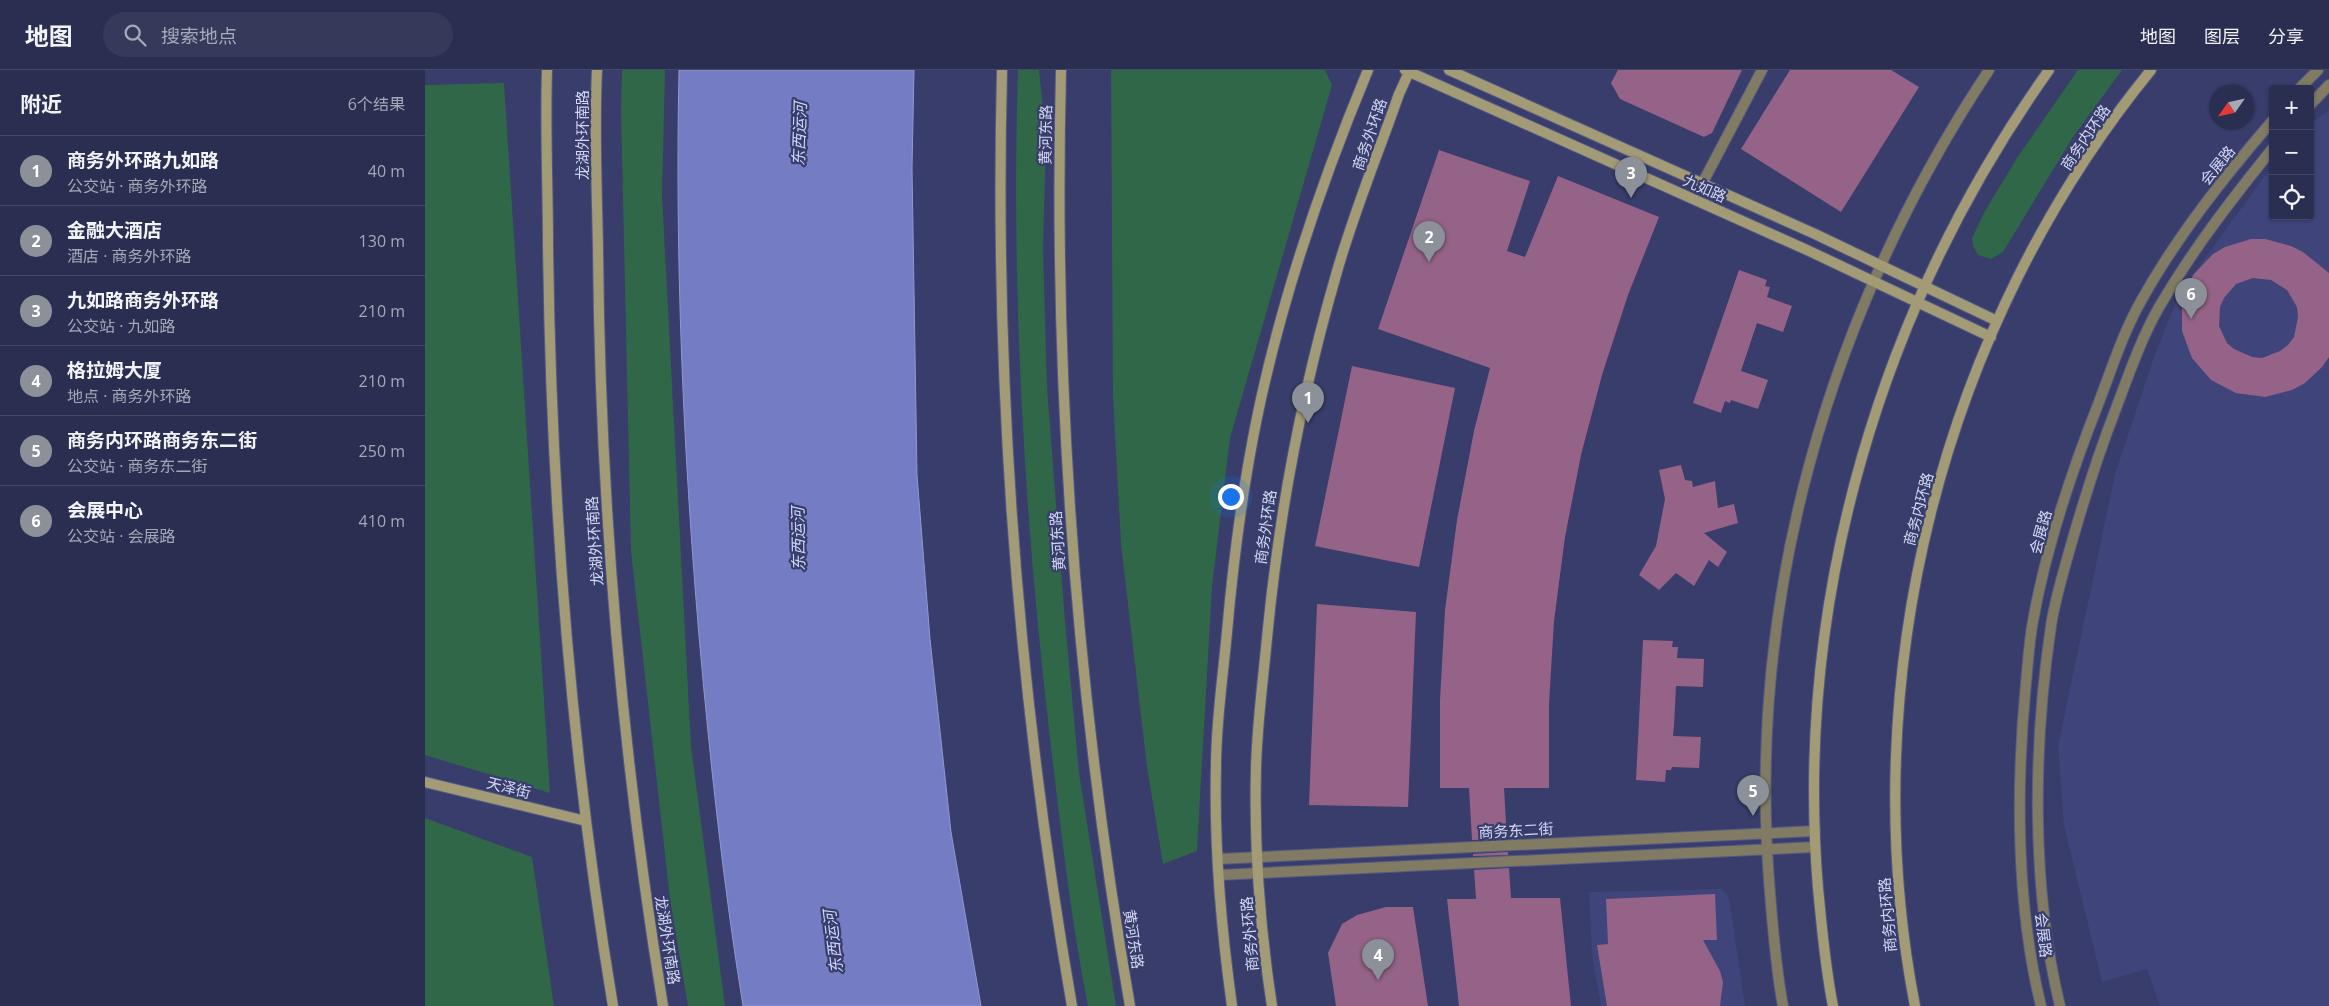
<!DOCTYPE html>
<html lang="zh">
<head>
<meta charset="utf-8">
<style>
  :root { --surface:#2a2e50; --page:#363a5a; --text:#f1f3f6; --muted:#a5a8b7; --line:#464a67; --accent:#8c9099 }
  body { margin:0; font-family:"Open Sans","Noto Sans SC",sans-serif; background:var(--page); color:var(--text) }
  .controls { position:absolute; right:15px; top:15px; display:grid; overflow:hidden; border-radius:5px; box-shadow:0 1px 4px #0004 }
  .controls button { width:45px; height:45px; display:grid; place-items:center; padding:0; border:0; border-bottom:1px solid var(--line); background:var(--surface); color:var(--text); font:25px sans-serif }
  .compass { position:absolute; left:1784px; top:15px; width:45px; height:45px; border-radius:50%; background:var(--surface); box-shadow:0 1px 4px #0004; rotate:236deg }
  .you { position:absolute; left:805px; top:426px; width:18px; height:18px; margin:-12px; border:4px solid #fff; border-radius:50%; background:#1a73e8; box-shadow:0 0 0 8px #1a73e833 }
  .badge { display:grid; place-items:center; width:32px; height:32px; border-radius:50%; background:var(--accent); color:#fff; font-size:16px; font-weight:700 }
  .pin { position:absolute; translate:-50% -41px; filter:drop-shadow(0 1px 2px #0008) }
  .pin::after { content:''; position:absolute; top:26px; width:18px; height:15px; background:inherit; clip-path:polygon(0 0,100% 0,50% 100%) }
  .list { margin:0; padding:0; list-style:none }
  h2 { display:flex; justify-content:space-between; align-items:center; height:65px; margin:0; padding:0 20px; font-size:21px }
  h2 small { font-size:16px; font-weight:400; color:var(--muted) }
  .list li { display:grid; grid-template-columns:32px 1fr auto; gap:15px; align-items:center; box-sizing:border-box; height:70px; padding:0 20px; border-top:1px solid var(--line) }
  .list b { display:block; font-size:19px; white-space:nowrap }
  .list p { margin:0; font-size:16px; white-space:nowrap; color:var(--muted) }
  .list em { font-size:16px; font-style:normal; color:var(--muted) }
  .icon { flex:none; width:28px; height:28px; fill:none; stroke:currentColor; stroke-width:2; stroke-linecap:round; stroke-linejoin:round }
  .map { position:relative; flex:none; width:1904px; height:936px; overflow:hidden }
  header { display:flex; align-items:center; gap:30px; box-sizing:border-box; height:70px; padding:0 25px; background:var(--surface); border-bottom:1px solid var(--line) }
  header strong { font-size:24px }
  nav { display:flex; gap:28px; margin-inline-start:auto; font-size:18px }
  .search { width:350px; height:45px; background:var(--page); display:flex; align-items:center; gap:12px; box-sizing:border-box; padding:0 18px; border-radius:28px; color:var(--muted); font-size:19px }
  main { display:flex }
  aside { flex:1; background:var(--surface) }
  .map>svg:first-child { display:block }
  .built { fill:#3f457b }
  .green { fill:#306749 }
  .water { fill:#747dc3; stroke:#9098d2 }
  .building { fill:#946387; fill-rule:evenodd }
  .lines { fill:none; stroke-linecap:round; stroke-linejoin:round }
  .street-casing { stroke:#545984; stroke-width:12 }
  .secondary-casing { stroke:#545984; stroke-width:12 }
  .street { stroke:#817b63; stroke-width:10 }
  .secondary { stroke:#a39b75; stroke-width:10 }
  .labels { text-anchor:middle; dominant-baseline:central; stroke-width:4.5; stroke-linejoin:round; paint-order:stroke }
  .street-label { font-size:15px; fill:#d2d7f4; stroke:#383d6b }
  .water-label { font-size:16px; font-style:italic; fill:#ced5fc; stroke:#383d6b }
</style>
</head>
<body>
<header>
<strong>地图</strong>
<div class="search"><svg class="icon" aria-label="search" viewBox="0 0 24 24"><circle cx="10" cy="10" r="6"/><path d="M15 15l6 6"/></svg>搜索地点</div>
<nav><a>地图</a><a>图层</a><a>分享</a></nav>
</header>
<main>
<aside>
<h2>附近<small>6个结果</small></h2>
<ul class="list">
<li><span class="badge">1</span><div><b>商务外环路九如路</b><p>公交站 · 商务外环路</p></div><em>40 m</em></li>
<li><span class="badge">2</span><div><b>金融大酒店</b><p>酒店 · 商务外环路</p></div><em>130 m</em></li>
<li><span class="badge">3</span><div><b>九如路商务外环路</b><p>公交站 · 九如路</p></div><em>210 m</em></li>
<li><span class="badge">4</span><div><b>格拉姆大厦</b><p>地点 · 商务外环路</p></div><em>210 m</em></li>
<li><span class="badge">5</span><div><b>商务内环路商务东二街</b><p>公交站 · 商务东二街</p></div><em>250 m</em></li>
<li><span class="badge">6</span><div><b>会展中心</b><p>公交站 · 会展路</p></div><em>410 m</em></li>
</ul>
</aside>
<div class="map">
<svg width="1904" height="936" viewBox="0 0 1904 936">
  <rect width="100%" height="100%" fill="#383d6b"/>
  <path class="built" d="M 1904,40 L 1904,936 L 1735,936 L 1722,899 L 1677,912 L 1639,755 L 1633,676 L 1690,404 L 1729,287 L 1754,224 L 1848,95 L 1848,146 L 1885,146 L 1885,54 Z
    M 1297,819 L 1304,828 L 1320,936 L 1176,936 L 1167,885 L 1164,822 Z"/>
  <path class="green" d="M 197,0 L 240,0 L 237,125 L 266,676 L 300,936 L 263,936 L 245,829 L 206,481 L 196,40 Z
    M 593,0 L 614,0 L 621,67 L 618,178 L 622,318 L 640,551 L 654,703 L 691,936 L 663,936 C 645,845 635,752 624,660 C 599,442 586,220 593,0 Z
    M 686,0 L 900,0 L 907,15 L 805,368 L 787,516 L 772,781 L 738,794 L 722,697 L 696,474 L 688,326 Z
    M 1653,0 L 1697,0 L 1648,67 L 1578,182 L 1566,189 L 1553,185 L 1548,176 L 1547,168 L 1560,141 L 1592,88 Z
    M 79,13 L 125,723 L 0,685 L 0,15 Z
    M 0,748 L 107,787 L 129,936 L 0,936 Z"/>
  <path class="water" d="M 254,0 L 489,0 L 487,98 L 492,405 L 505,569 L 526,762 L 556,936 L 318,936 C 298,813 285,690 274,566 C 258,377 250,189 254,0 Z"/>
  <path class="building" d="M 1193,0 L 1317,0 L 1287,63 L 1279,67 L 1195,29 L 1186,13 Z
    M 1365,0 L 1466,0 L 1494,17 L 1416,142 L 1316,79 Z
    M 1014,80 L 1105,111 L 1082,181 L 1100,187 L 1133,106 L 1234,147 L 1203,225 L 1177,305 L 1156,385 L 1140,467 L 1129,551 L 1124,634 L 1124,718 L 1079,718 L 1082,769 L 1047,770 L 1044,718 L 1015,718 L 1015,630 L 1020,540 L 1032,450 L 1049,361 L 1065,298 L 953,259 Z
    M 1826,169 L 1840,169 L 1866,176 L 1878,182 L 1904,203 L 1904,287 L 1897,297 L 1880,313 L 1867,320 L 1840,327 L 1811,323 L 1786,310 L 1767,288 L 1757,261 L 1757,232 L 1768,205 L 1788,184 L 1800,177 ZM 1828,208 L 1846,210 L 1862,220 L 1872,237 L 1873,247 L 1869,267 L 1863,275 L 1855,281 L 1837,288 L 1827,287 L 1809,279 L 1802,273 L 1794,256 L 1795,237 L 1799,228 L 1811,214 Z
    M 1314,200 L 1342,210 L 1340,216 L 1345,217 L 1342,227 L 1367,236 L 1358,262 L 1332,253 L 1316,301 L 1343,310 L 1333,339 L 1306,330 L 1305,333 L 1300,331 L 1296,343 L 1268,333 Z
    M 927,296 L 1030,318 L 994,497 L 890,476 Z
    M 1256,395 L 1260,410 L 1267,411 L 1268,417 L 1290,411 L 1293,438 L 1309,434 L 1313,453 L 1279,463 L 1302,482 L 1293,497 L 1284,490 L 1269,516 L 1251,503 L 1234,520 L 1214,505 L 1231,476 L 1240,429 L 1234,400 Z
    M 892,534 L 991,542 L 983,737 L 884,735 Z
    M 1218,570 L 1248,571 L 1247,577 L 1253,577 L 1252,588 L 1279,589 L 1278,617 L 1251,616 L 1249,656 L 1248,666 L 1276,667 L 1274,698 L 1247,697 L 1246,700 L 1241,700 L 1240,712 L 1211,710 Z
    M 1083,782 L 1083,785 L 1048,786 L 1048,784 Z
    M 1084,798 L 1086,828 L 1135,828 L 1146,936 L 1034,936 L 1022,829 L 1051,829 L 1049,800 Z
    M 1290,824 L 1292,870 L 1278,870 L 1295,901 L 1298,912 L 1295,936 L 1182,936 L 1172,875 L 1183,874 L 1181,829 Z
    M 961,837 L 988,837 L 1003,936 L 911,936 L 903,883 L 917,854 L 932,845 Z"/>
  <g class="lines">
    <defs>
      <path id="street" d="M 1874,19 L 1893,0
        M 1885,35 L 1904,15
        M 1277,114 L 1337,0
        M 793,789 L 1390,761
        M 794,805 L 1390,777
        M 1358,936 C 1351,899 1348,861 1345,823 C 1320,531 1403,243 1564,0
        M 1616,936 C 1591,835 1591,716 1601,613 C 1603,593 1604,572 1608,551 C 1621,477 1646,403 1674,332 C 1687,298 1698,263 1716,231 C 1752,166 1800,106 1848,50
        M 1635,936 C 1606,817 1608,677 1626,556 C 1629,534 1636,511 1642,489 C 1656,439 1671,390 1690,341 C 1703,307 1715,271 1733,239 C 1766,182 1806,130 1848,78"/>
      <path id="secondary" d="M 122,0 C 120,58 123,117 123,175 C 126,430 146,684 188,936
        M 172,0 C 169,60 172,120 173,179 C 175,433 197,686 238,936
        M 577,0 C 569,313 593,627 647,936
        M 636,0 C 628,315 651,626 705,936
        M 980,0 L 1382,180 L 1566,267
        M 1024,0 L 1390,164 L 1572,251
        M 0,712 L 161,751
        M 807,936 C 796,857 789,776 791,696 C 791,652 798,606 802,562 C 807,505 814,447 824,390 C 847,256 891,125 943,0
        M 847,936 C 835,858 829,778 831,698 C 832,655 838,611 842,568 C 854,442 876,326 911,205 C 928,144 953,84 974,24 L 985,0
        M 1408,936 C 1400,897 1397,858 1393,818 C 1369,528 1456,236 1624,0
        M 1490,936 C 1427,611 1517,256 1726,0"/>
    </defs>
    <use href="#street" class="street-casing"/>
    <use href="#secondary" class="secondary-casing"/>
    <use href="#street" class="street"/>
    <use href="#secondary" class="secondary"/>
  </g>
  <g class="labels">
    <g class="street-label">
      <text transform="translate(944 64) rotate(-71)">商务外环路</text>
      <text transform="translate(157 65) rotate(-90)">龙湖外环南路</text>
      <text transform="translate(620 65) rotate(-89)">黄河东路</text>
      <text transform="translate(1660 67) rotate(-56)">商务内环路</text>
      <text transform="translate(1792 95) rotate(-51)">会展路</text>
      <text transform="translate(1280 118) rotate(24)">九如路</text>
      <text transform="translate(1493 439) rotate(-75)">商务内环路</text>
      <text transform="translate(840 457) rotate(-82)">商务外环路</text>
      <text transform="translate(1615 462) rotate(-75)">会展路</text>
      <text transform="translate(169 471) rotate(-94)">龙湖外环南路</text>
      <text transform="translate(632 471) rotate(-94)">黄河东路</text>
      <text transform="translate(84 717) rotate(14)">天泽街</text>
      <text transform="translate(1091 760) rotate(-3)">商务东二街</text>
      <text transform="translate(1462 845) rotate(-95)">商务内环路</text>
      <text transform="translate(824 864) rotate(-95)">商务外环路</text>
      <text transform="translate(1619 865) rotate(83)">会展路</text>
      <text transform="translate(709 869) rotate(81)">黄河东路</text>
      <text transform="translate(243 870) rotate(81)">龙湖外环南路</text>
    </g>
    <g class="water-label">
      <text transform="translate(374 64) rotate(-88)">东西运河</text>
      <text transform="translate(373 469) rotate(-91)">东西运河</text>
      <text transform="translate(408 872) rotate(-97)">东西运河</text>
    </g>
  </g>
</svg>
<div class="controls">
<button>+</button>
<button>−</button>
<button><svg class="icon" aria-label="locate" viewBox="0 0 24 24"><circle cx="12" cy="12" r="6"/><path d="M12 2v4M12 18v4M2 12h4M18 12h4"/></svg></button>
</div>
<svg class="compass" viewBox="-18 -18 36 36"><path d="M0-13l5 13h-10z" fill="#e53935"/><path d="M0 13l5-13h-10z" fill="#a5a8b7"/></svg>
<div class="you"></div>
<div class="pin badge" style="left:883px;top:353px">1</div>
<div class="pin badge" style="left:1004px;top:192px">2</div>
<div class="pin badge" style="left:1206px;top:128px">3</div>
<div class="pin badge" style="left:953px;top:910px">4</div>
<div class="pin badge" style="left:1328px;top:746px">5</div>
<div class="pin badge" style="left:1766px;top:249px">6</div>
</div>
</main>
</body>
</html>
